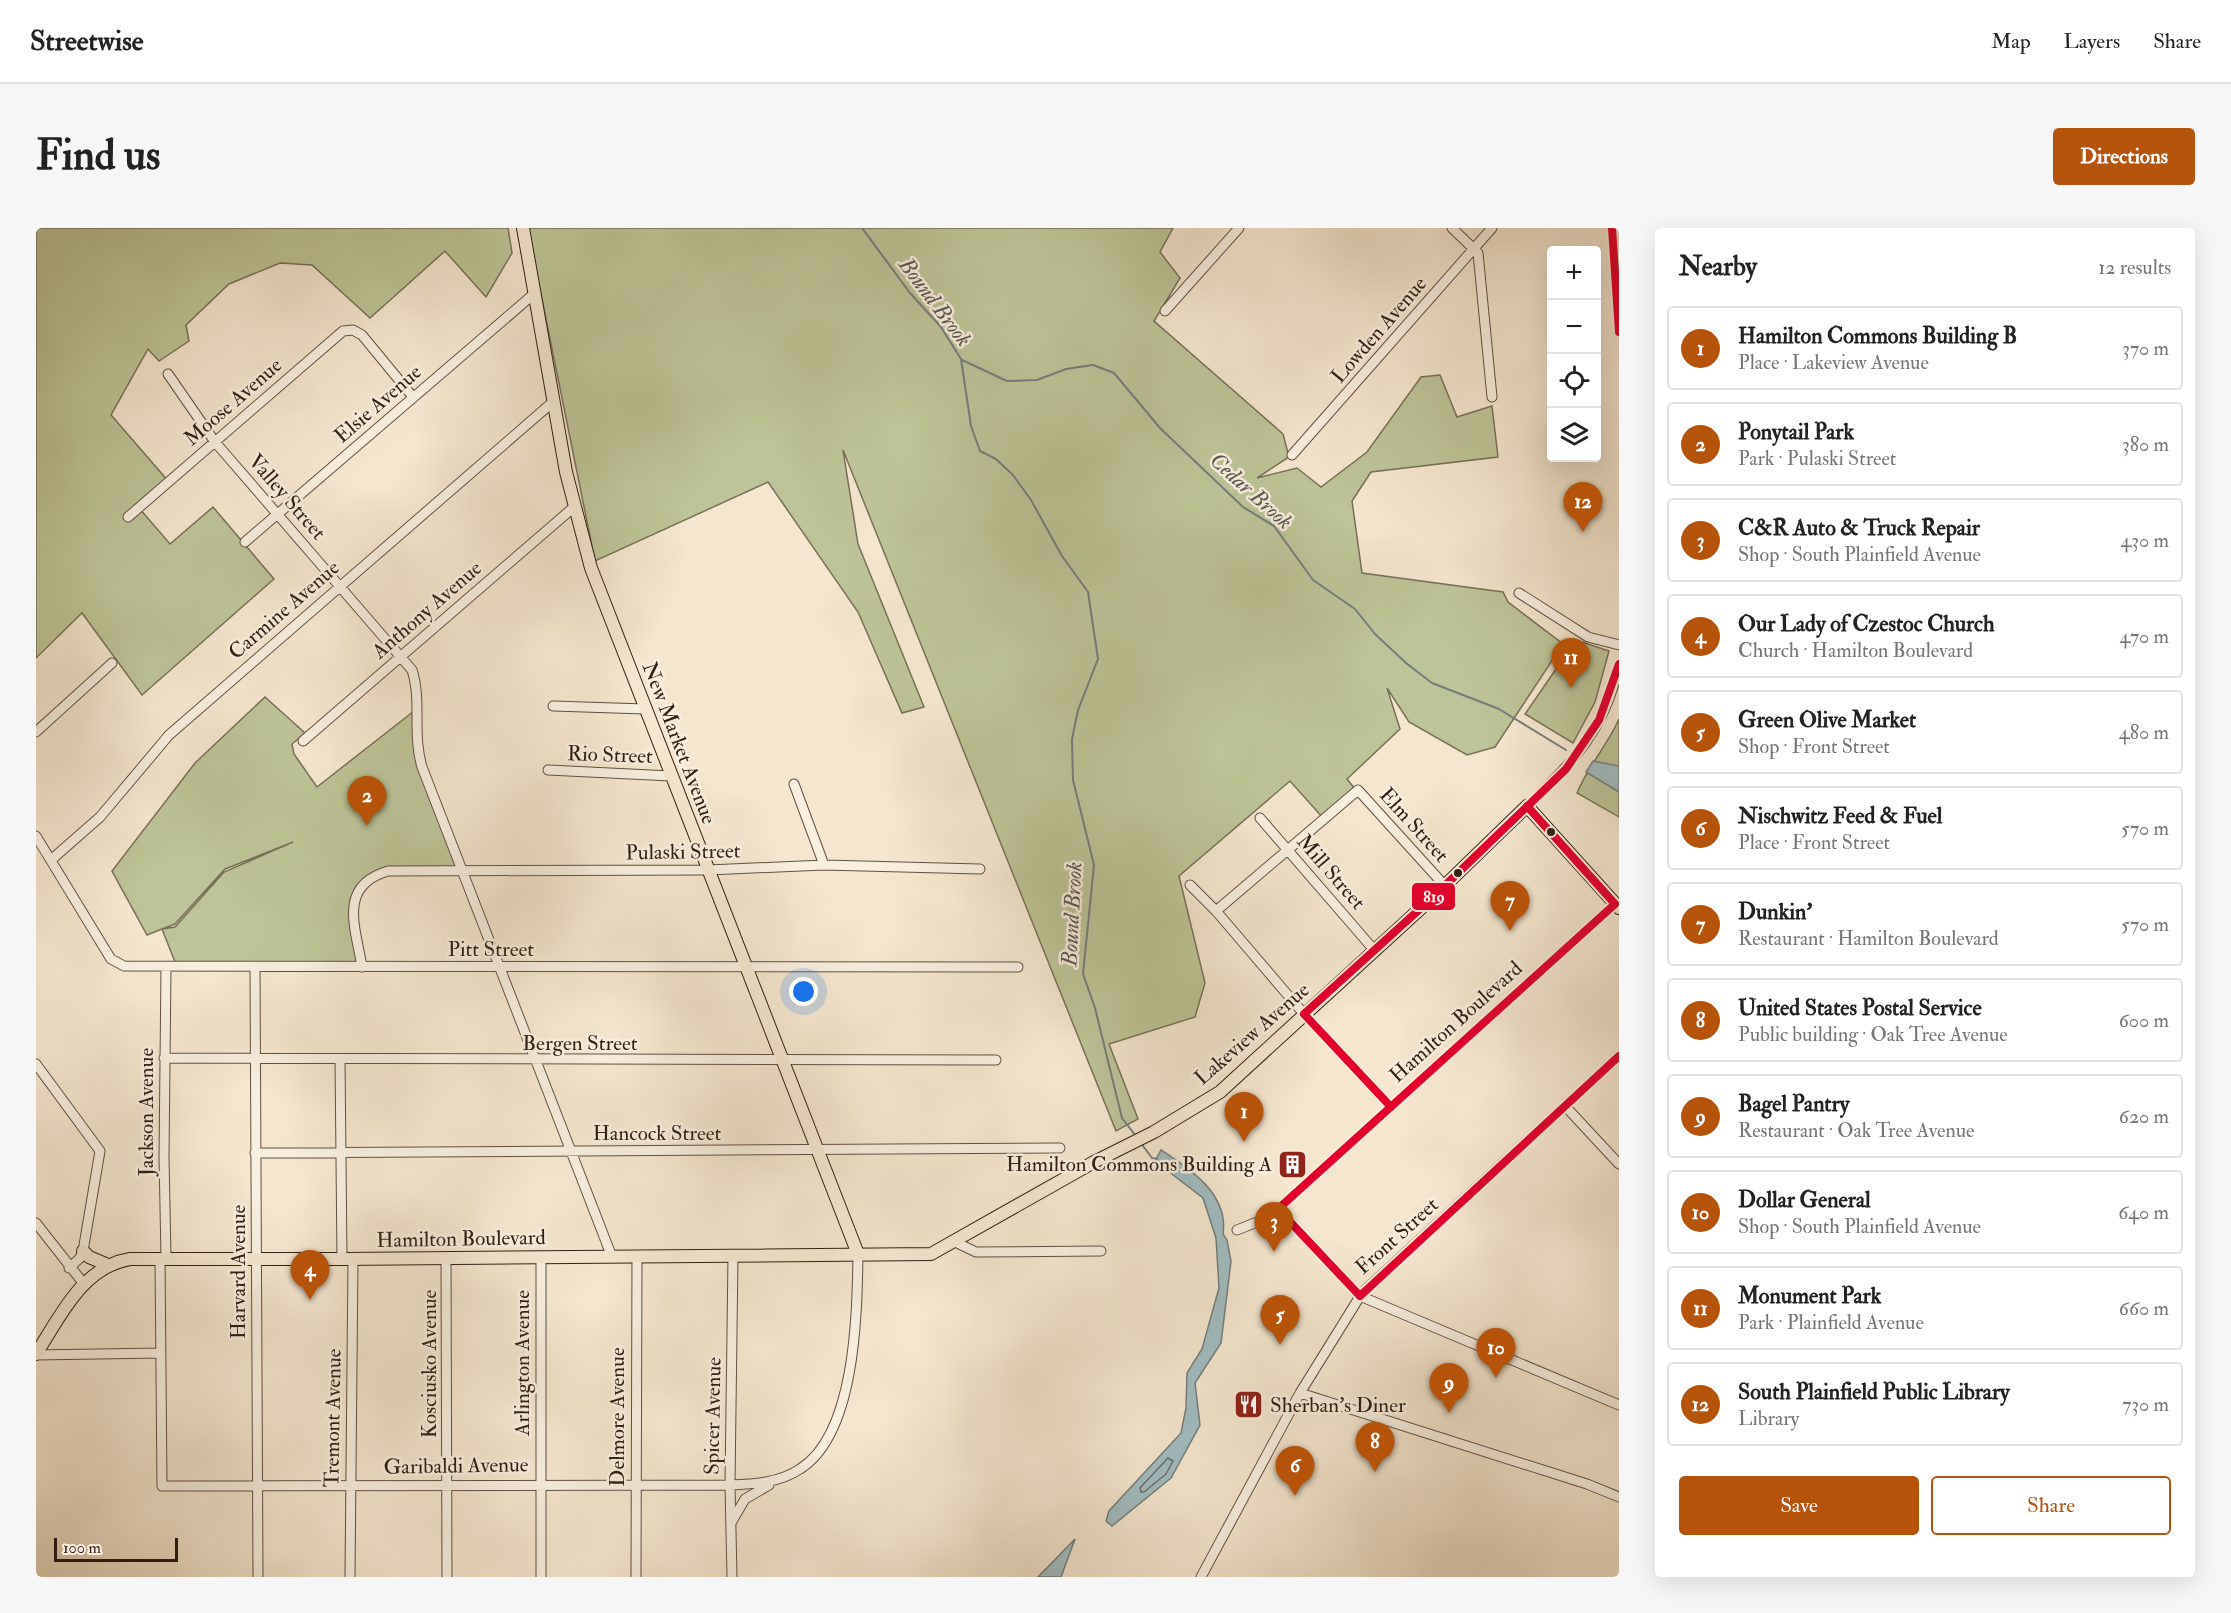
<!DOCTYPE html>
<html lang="en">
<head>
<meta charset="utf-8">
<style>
  :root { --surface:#fff; --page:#f6f6f6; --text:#222; --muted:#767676; --line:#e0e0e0; --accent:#b45309 }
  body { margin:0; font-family:"IM FELL Double Pica",serif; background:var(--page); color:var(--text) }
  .controls { position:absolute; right:18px; top:18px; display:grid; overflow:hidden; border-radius:6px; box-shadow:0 6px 24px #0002 }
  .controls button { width:54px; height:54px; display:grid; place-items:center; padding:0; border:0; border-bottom:2px solid var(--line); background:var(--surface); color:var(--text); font:30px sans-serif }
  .scale { position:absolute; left:18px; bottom:15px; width:124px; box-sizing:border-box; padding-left:6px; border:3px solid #321d11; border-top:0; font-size:16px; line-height:21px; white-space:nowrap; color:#321d11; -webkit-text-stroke:4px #f8efde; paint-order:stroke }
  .you { position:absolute; left:768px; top:764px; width:21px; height:21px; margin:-15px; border:4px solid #fff; border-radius:50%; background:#1a73e8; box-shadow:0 0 0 9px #1a73e833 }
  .badge { display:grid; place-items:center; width:39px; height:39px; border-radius:50%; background:var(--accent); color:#fff; font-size:20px; font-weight:700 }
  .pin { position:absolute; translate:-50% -50px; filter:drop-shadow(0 2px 3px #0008) }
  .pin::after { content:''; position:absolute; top:32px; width:21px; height:18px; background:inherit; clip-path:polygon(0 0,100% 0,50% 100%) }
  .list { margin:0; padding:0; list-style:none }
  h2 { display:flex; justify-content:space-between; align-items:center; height:78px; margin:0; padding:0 24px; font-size:26px }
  h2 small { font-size:20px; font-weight:400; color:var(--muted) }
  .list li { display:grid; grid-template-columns:39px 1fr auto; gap:18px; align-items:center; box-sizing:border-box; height:84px; margin:0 12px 12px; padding:0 12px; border:2px solid var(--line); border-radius:6px }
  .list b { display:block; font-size:22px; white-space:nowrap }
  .list p { margin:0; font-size:20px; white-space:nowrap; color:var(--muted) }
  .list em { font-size:20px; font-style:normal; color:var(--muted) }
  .actions { display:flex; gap:12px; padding:18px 24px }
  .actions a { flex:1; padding:14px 0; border:2px solid var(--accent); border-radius:6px; text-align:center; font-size:21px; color:var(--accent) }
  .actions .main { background:var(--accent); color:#fff }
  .icon { flex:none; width:33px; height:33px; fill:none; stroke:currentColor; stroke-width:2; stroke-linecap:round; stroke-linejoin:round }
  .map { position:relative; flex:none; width:1583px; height:1349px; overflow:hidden; border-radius:6px }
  header { display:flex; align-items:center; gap:36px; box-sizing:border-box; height:84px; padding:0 30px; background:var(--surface); border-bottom:2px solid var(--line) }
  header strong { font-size:28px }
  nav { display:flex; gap:33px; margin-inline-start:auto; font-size:21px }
  .intro { display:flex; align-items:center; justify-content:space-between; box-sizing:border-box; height:144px; padding:0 36px }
  h1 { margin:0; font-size:42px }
  .button { padding:15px 27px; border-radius:6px; background:var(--accent); color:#fff; font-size:21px; font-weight:700 }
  main { display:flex; gap:36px; padding:0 36px }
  aside { flex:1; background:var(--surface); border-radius:6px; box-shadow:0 6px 24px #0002 }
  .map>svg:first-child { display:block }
  .green { fill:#bdc497; stroke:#787054; stroke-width:1.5; fill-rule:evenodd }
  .water { fill:#a0bdc2; stroke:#747d7b; stroke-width:1.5 }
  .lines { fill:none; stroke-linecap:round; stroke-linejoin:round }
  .shore { stroke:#696d6a; stroke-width:1.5 }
  .stream { stroke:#747d7b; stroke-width:2 }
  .minor-casing { stroke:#634f40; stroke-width:11 }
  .major-casing { stroke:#321d11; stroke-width:14 }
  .minor { stroke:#f8efde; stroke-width:9 }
  .major { stroke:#f5e6cd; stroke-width:12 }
  .bus-1-casing { stroke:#f8efde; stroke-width:12 }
  .bus-1 { stroke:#e4002b; stroke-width:8 }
  .bus-dot { fill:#321d11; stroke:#f8efde; stroke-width:2 }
  .labels { text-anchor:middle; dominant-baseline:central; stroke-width:5; stroke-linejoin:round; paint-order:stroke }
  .street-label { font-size:21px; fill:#321d11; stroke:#f8efde }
  .poi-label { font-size:21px; fill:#321d11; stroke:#f8efde; text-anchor:end }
  .water-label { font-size:22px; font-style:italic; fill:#58554f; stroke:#f8efde }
  .line-badge { stroke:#f8efde; stroke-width:2 }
  .badge-label { font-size:16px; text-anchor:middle; font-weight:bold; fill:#fff }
</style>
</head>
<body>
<header>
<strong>Streetwise</strong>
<nav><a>Map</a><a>Layers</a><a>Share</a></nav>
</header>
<div class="intro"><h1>Find us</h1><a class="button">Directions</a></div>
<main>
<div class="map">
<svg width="1583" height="1349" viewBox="0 0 1583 1349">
  <rect width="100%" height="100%" fill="#f5e6cd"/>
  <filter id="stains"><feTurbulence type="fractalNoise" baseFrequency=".00333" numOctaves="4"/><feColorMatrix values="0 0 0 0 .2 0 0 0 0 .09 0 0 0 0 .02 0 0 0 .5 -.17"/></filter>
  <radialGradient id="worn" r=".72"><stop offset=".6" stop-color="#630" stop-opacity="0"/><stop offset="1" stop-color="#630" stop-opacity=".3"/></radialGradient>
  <path class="green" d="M 0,0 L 472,0 L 476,25 L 450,69 L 409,23 L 334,90 L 276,37 L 244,35 L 193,56 L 150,97 L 153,113 L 123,133 L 112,121 L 75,187 L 133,254 L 103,280 L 134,316 L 177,279 L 238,351 L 106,467 L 46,385 L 0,430 Z
    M 487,0 L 1137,0 L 1124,24 L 1144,50 L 1118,93 L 1247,206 L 1253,229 L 1221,250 L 1261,240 L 1285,259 L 1331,224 L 1385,149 L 1404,147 L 1421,189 L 1456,178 L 1462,229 L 1335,244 L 1316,273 L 1326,345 L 1467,364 L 1472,374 L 1527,416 L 1459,519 L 1431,527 L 1373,494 L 1351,460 L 1364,501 L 1311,551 L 1319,561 L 1287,590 L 1254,553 L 1143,648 L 1169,755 L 1159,789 L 1073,816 L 1102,891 L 1080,903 L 807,222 L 822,316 L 888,479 L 866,485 L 822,384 L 732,254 L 559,333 L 495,17 Z
    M 1540,412 L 1573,423 L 1559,474 L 1537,515 L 1489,486 Z
    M 229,469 L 269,505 L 256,516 L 258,526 L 281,559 L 378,483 L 392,557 L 425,643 L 342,645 L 317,675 L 330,737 L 141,739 L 126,701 L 111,707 L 76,643 L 159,535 ZM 257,614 L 188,644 L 139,699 L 126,701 L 139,696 L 189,641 Z
    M 1583,491 L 1583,589 L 1541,565 C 1552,538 1571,518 1583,491 Z"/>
  <path class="water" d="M 1557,533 L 1583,538 L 1583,564 L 1550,544 Z
    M 1125,922 C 1154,941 1193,966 1187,1006 L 1191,1012 L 1195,1033 L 1185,1115 L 1159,1155 L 1164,1197 L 1135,1250 L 1076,1298 L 1070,1293 L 1073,1283 L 1145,1205 L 1150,1180 L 1151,1145 L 1166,1121 L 1183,1060 L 1180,1010 L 1167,970 L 1119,933 Z
    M 1039,1311 L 1025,1349 L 1002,1349 Z"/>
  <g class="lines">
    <path class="shore" d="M 1132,1230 L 1137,1233 L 1130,1246 L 1108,1264 L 1105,1264 L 1104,1260 Z"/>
    <path class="stream" d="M 826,0 L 874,65 L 905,99 L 925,131 L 935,198 L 944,223 L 960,231 L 977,247 L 995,272 L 1026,328 L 1052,364 L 1062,431 L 1042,482 L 1036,511 L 1037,552 L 1058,637 L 1047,746 L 1059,780 L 1086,890 L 1099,907
      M 926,132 L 971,153 L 1001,152 L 1030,141 L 1057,137 L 1078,145 L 1124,200 L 1207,279 L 1238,298 L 1277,352 L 1319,381 L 1339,406 L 1370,435 L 1396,455 L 1463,481 L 1530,522
      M 1104,914 L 1116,930 L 1121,931"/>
    <defs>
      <path id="minor" d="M 1416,0 L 1442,25 L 1456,169
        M 1576,0 L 1583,104
        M 1129,83 L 1203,0
        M 132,146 L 179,214 L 376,442 C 386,473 376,505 386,539 L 576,1029
        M 1256,227 L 1456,0
        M 92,289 L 307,103 L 317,102 L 326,107 L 377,169
        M 209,314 L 499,65
        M 1483,365 L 1552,409 L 1583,417
        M 517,478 L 609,481
        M 0,504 L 76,435
        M 267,513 L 538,279
        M 512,542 L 635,548
        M 758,556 L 788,637
        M 1491,578 C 1537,535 1570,500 1583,436
        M 1224,590 L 1339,723
        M 0,608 L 70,723 L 75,731 L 88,738 L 982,739
        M 15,632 L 64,589 L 133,507 L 518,173
        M 1154,657 L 1180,683 L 1268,786 L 1355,879
        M 1180,683 L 1322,562 L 1409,658
        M 219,739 L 222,1349
        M 326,739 C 320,700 301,658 352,643 L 672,642 L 788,637 L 944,641
        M 128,830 L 960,832
        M 304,831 L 306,1031
        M 0,836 L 64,923 L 47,1023 L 44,1030 L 33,1040
        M 1530,879 L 1583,936
        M 219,925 L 1024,920
        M 1242,981 L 1324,1068 L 1583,1177
        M 0,995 L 48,1056
        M 1201,1002 L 1231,990 L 1242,981 L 1579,676
        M 917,1013 L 940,1024 L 1065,1023
        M 124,1030 L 126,1258 L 694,1257 C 718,1256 743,1255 764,1241 C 820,1206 821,1085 822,1026
        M 130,1030 L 128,929 L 130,739
        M 410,1030 L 411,1349
        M 505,1030 L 505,1349
        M 0,1127 L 123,1125
        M 1264,1165 L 1551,1256 L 1583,1269
        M 695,1295 L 709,1271 L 733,1257
        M 314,1349 L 317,1031
        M 600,1349 L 601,1029
        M 696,1349 L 694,1257 L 697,1028
        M 1165,1349 L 1264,1165 L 1326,1065 L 1583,828"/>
      <path id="major" d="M 487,0 L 530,244 L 555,340 L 822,1026
        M 47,1023 L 53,1029 L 72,1037
        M 0,1126 C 24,1089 46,1039 94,1031 L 306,1031 L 895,1026 L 1058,934 L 1118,904 L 1184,864 L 1396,670 L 1491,578 L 1583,680"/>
    </defs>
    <use href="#minor" class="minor-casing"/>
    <use href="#major" class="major-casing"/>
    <use href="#minor" class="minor"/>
    <use href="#major" class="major"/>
    <defs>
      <path id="bus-1" d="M 1576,0 L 1583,104
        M 1355,879 L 1268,786 L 1396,670 L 1530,541 L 1563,492 L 1583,436
        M 1242,981 L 1579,676 L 1491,578
        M 1242,981 L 1324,1068
        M 1324,1068 L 1583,828"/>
    </defs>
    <use href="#bus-1" class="bus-1-casing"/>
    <use href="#bus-1" class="bus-1"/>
  </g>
  <defs>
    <symbol id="building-square" viewBox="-11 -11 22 22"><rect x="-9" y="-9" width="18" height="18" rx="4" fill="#8f2418" stroke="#f8efde"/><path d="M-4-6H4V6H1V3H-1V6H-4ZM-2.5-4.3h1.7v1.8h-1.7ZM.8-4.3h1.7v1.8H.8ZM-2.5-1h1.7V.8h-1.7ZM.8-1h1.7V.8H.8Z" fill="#fff"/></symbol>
    <symbol id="restaurant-square" viewBox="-11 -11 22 22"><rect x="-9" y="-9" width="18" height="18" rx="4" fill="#8f2418" stroke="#f8efde"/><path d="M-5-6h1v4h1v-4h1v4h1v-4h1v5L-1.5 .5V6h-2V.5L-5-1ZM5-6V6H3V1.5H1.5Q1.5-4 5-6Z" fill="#fff"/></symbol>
  </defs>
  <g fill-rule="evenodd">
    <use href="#building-square" x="1240" y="920" width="33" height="33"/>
    <use href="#restaurant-square" x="1196" y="1160" width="33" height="33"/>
  </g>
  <g class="bus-dot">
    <circle cx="1515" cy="604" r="5"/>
    <circle cx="1422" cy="645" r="5"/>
  </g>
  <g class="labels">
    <g class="street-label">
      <text transform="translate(1343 102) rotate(-49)">Lowden Avenue</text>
      <text transform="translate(197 174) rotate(-41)">Moose Avenue</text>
      <text transform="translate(342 176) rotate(-41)">Elsie Avenue</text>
      <text transform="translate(251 269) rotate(49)">Valley Street</text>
      <text transform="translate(248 382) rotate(-41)">Carmine Avenue</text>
      <text transform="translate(391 382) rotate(-41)">Anthony Avenue</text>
      <text transform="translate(643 515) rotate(69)">New Market Avenue</text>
      <text transform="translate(574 527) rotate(2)">Rio Street</text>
      <text transform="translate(1378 597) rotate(48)">Elm Street</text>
      <text transform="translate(647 624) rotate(-1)">Pulaski Street</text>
      <text transform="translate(1295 644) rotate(49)">Mill Street</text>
      <text x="455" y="721">Pitt Street</text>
      <text transform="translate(1420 794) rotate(-42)">Hamilton Boulevard</text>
      <text transform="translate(1216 806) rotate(-41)">Lakeview Avenue</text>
      <text x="544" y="815">Bergen Street</text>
      <text transform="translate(110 884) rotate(-90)">Jackson Avenue</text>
      <text x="621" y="905">Hancock Street</text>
      <text transform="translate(1361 1008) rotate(-42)">Front Street</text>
      <text transform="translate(425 1011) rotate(-1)">Hamilton Boulevard</text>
      <text transform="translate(202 1044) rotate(-90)">Harvard Avenue</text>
      <text transform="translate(486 1135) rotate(-90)">Arlington Avenue</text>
      <text transform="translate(393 1136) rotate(-90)">Kosciusko Avenue</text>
      <text transform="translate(677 1188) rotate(-89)">Spicer Avenue</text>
      <text transform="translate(581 1189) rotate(-90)">Delmore Avenue</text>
      <text transform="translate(297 1190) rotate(-89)">Tremont Avenue</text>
      <text transform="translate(420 1238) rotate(-1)">Garibaldi Avenue</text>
    </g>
    <g class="poi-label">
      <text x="1236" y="936">Hamilton Commons Building A</text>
      <text x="1234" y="1177" text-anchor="start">Sherban's Diner</text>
    </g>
    <g class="water-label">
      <text transform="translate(899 74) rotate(53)">Bound Brook</text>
      <text transform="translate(1215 263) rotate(42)">Cedar Brook</text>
      <text transform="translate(1036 686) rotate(-87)">Bound Brook</text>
    </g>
  </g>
  <rect class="line-badge" x="1375" y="654" width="45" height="29" rx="6" fill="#e4002b"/>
  <g class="badge-label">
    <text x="1398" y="674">819</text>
  </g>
  <rect width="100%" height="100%" filter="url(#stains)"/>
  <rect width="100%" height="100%" fill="url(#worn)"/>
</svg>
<div class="controls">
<button>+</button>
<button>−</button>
<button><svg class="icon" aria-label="locate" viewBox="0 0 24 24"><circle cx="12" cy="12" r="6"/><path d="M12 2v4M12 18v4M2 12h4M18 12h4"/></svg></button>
<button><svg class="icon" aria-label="layers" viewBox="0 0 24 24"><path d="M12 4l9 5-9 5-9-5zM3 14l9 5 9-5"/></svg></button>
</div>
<div class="scale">100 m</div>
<div class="you"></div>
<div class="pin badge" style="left:1208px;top:914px">1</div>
<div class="pin badge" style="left:331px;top:598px">2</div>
<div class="pin badge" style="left:1238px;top:1024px">3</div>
<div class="pin badge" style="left:274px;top:1072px">4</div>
<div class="pin badge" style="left:1244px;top:1117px">5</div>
<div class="pin badge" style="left:1259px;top:1268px">6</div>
<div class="pin badge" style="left:1474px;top:703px">7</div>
<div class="pin badge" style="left:1339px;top:1244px">8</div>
<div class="pin badge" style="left:1413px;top:1185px">9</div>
<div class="pin badge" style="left:1460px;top:1150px">10</div>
<div class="pin badge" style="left:1535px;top:460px">11</div>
<div class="pin badge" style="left:1547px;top:304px">12</div>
</div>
<aside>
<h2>Nearby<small>12 results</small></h2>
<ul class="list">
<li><span class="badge">1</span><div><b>Hamilton Commons Building B</b><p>Place · Lakeview Avenue</p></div><em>370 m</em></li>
<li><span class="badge">2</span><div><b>Ponytail Park</b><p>Park · Pulaski Street</p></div><em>380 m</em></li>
<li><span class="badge">3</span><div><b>C&amp;R Auto &amp; Truck Repair</b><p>Shop · South Plainfield Avenue</p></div><em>430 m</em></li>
<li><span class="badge">4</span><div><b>Our Lady of Czestoc Church</b><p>Church · Hamilton Boulevard</p></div><em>470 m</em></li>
<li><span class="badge">5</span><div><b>Green Olive Market</b><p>Shop · Front Street</p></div><em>480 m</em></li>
<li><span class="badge">6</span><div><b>Nischwitz Feed &amp; Fuel</b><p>Place · Front Street</p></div><em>570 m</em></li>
<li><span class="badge">7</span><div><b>Dunkin'</b><p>Restaurant · Hamilton Boulevard</p></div><em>570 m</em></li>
<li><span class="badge">8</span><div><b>United States Postal Service</b><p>Public building · Oak Tree Avenue</p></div><em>600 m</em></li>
<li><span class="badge">9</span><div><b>Bagel Pantry</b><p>Restaurant · Oak Tree Avenue</p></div><em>620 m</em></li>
<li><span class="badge">10</span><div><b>Dollar General</b><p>Shop · South Plainfield Avenue</p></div><em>640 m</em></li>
<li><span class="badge">11</span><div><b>Monument Park</b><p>Park · Plainfield Avenue</p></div><em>660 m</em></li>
<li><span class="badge">12</span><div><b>South Plainfield Public Library</b><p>Library</p></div><em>730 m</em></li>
</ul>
<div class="actions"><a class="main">Save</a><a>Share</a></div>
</aside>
</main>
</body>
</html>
